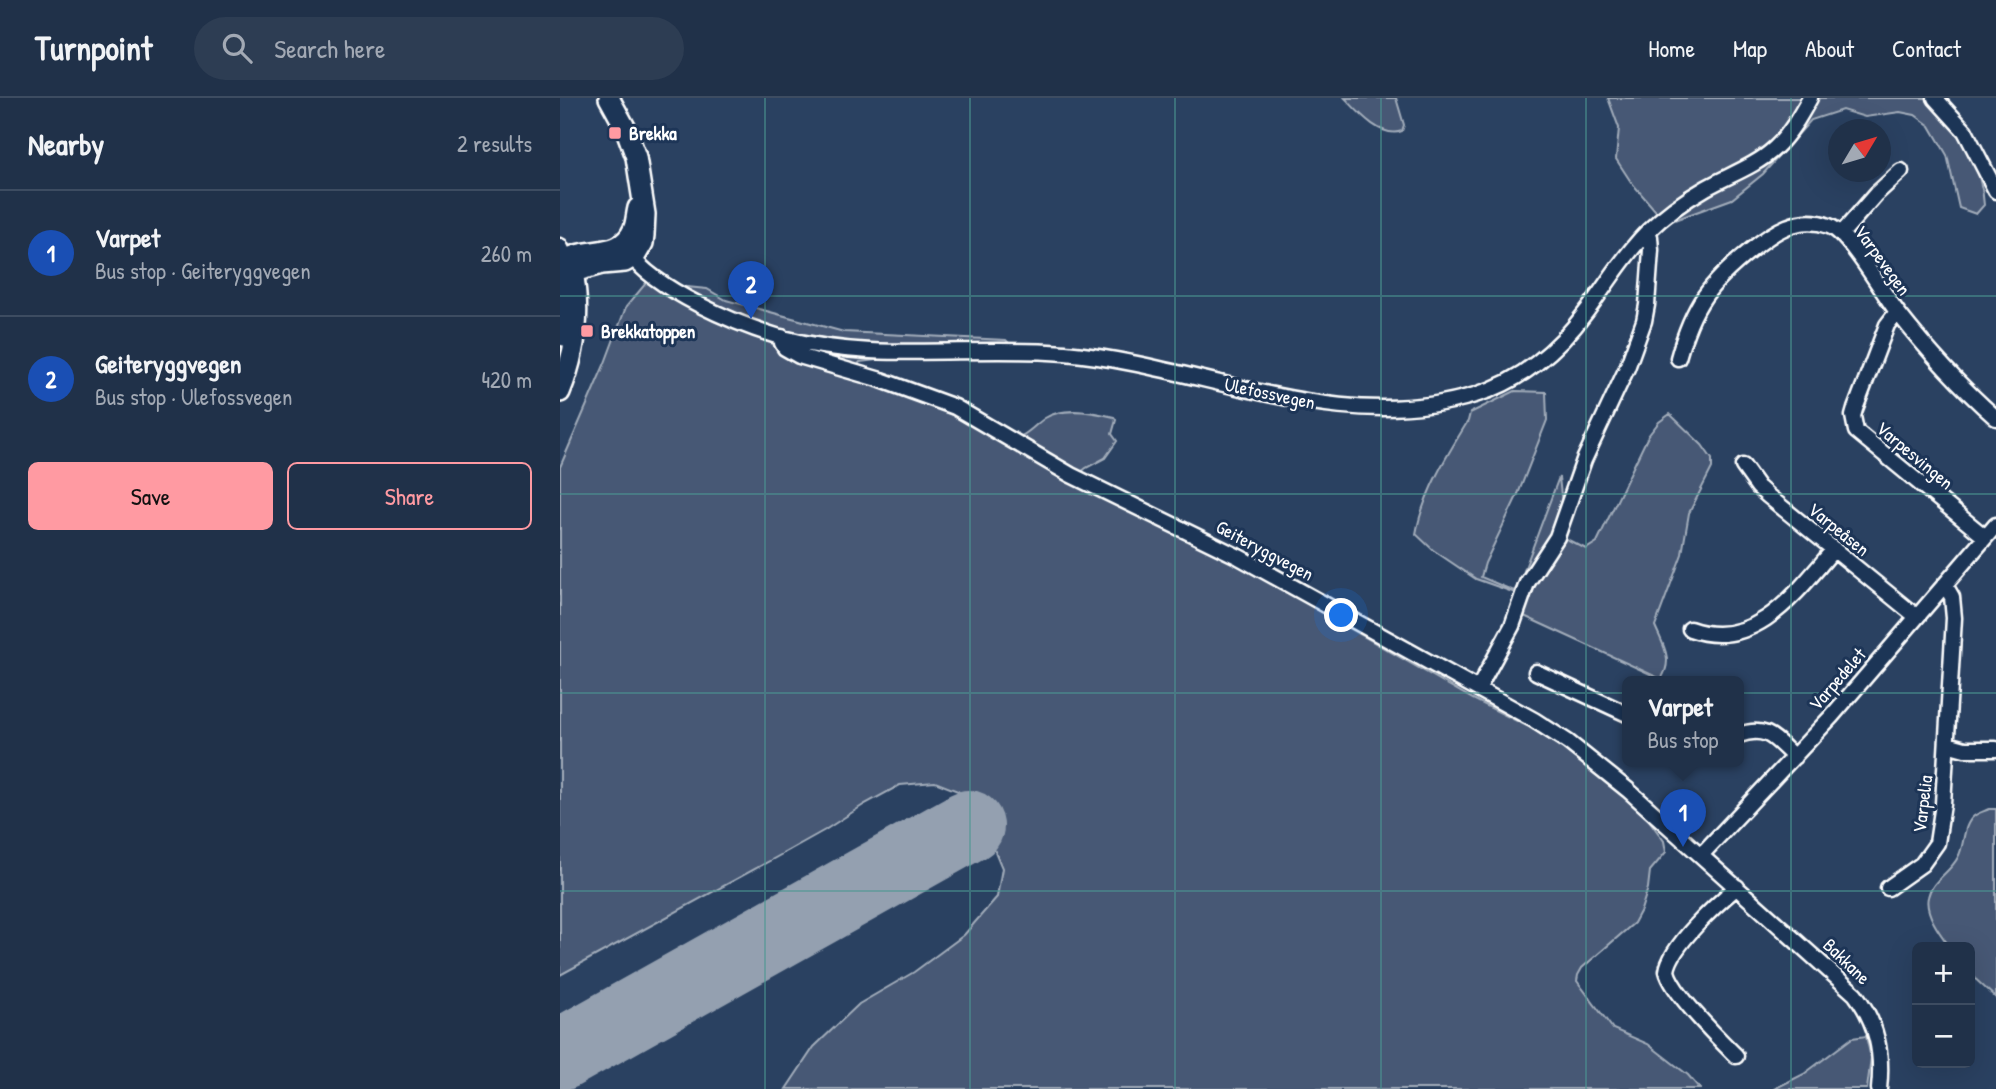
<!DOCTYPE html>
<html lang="en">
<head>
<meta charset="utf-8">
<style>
  :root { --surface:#203149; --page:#2d3d53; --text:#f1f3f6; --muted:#a2a9b4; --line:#3d4c61; --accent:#ff9aa2 }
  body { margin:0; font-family:"Patrick Hand",sans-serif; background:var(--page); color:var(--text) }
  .controls { position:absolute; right:21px; bottom:21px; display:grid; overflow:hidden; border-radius:10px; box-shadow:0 7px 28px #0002 }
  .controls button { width:63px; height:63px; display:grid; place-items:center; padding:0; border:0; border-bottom:2px solid var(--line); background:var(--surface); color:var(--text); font:35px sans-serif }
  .compass { position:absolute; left:1268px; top:21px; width:63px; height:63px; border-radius:50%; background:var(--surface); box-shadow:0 7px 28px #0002; rotate:52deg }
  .you { position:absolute; left:782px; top:518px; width:24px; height:24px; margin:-18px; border:5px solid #fff; border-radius:50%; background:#1a73e8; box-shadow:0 0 0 10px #1a73e833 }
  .badge { display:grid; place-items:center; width:46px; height:46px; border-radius:50%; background:var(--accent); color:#fff; font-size:23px; font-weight:700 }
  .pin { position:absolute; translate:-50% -58px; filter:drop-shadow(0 2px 4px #0008) }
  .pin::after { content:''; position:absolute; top:37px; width:24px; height:21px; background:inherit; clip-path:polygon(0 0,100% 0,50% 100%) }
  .popup { position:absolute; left:1062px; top:578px; width:122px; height:91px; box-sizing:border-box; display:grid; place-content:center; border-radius:10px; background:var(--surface); filter:drop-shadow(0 2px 5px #0005); font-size:23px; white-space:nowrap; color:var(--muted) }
  .popup b { font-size:26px; color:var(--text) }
  .popup::after { content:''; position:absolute; left:50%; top:100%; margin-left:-14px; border:14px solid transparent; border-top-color:var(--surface) }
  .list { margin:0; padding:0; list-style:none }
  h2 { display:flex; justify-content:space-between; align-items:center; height:91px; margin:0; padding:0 28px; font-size:30px }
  h2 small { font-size:23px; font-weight:400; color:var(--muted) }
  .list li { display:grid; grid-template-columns:46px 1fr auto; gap:21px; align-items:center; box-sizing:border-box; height:126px; padding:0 28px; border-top:2px solid var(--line) }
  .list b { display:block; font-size:26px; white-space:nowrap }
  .list p { margin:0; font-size:23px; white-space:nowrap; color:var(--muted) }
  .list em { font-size:23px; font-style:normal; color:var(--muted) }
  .actions { display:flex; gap:14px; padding:21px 28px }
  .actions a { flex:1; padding:16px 0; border:2px solid var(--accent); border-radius:10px; text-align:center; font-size:24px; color:var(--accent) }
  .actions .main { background:var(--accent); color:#111 }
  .icon { flex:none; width:38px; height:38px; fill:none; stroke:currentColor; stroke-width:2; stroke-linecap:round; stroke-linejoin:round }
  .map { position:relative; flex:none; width:1436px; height:991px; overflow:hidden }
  header { display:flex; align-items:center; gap:42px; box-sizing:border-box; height:98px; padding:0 35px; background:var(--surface); border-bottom:2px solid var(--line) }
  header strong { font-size:33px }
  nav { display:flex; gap:38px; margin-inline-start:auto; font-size:24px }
  .search { width:490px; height:63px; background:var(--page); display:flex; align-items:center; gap:18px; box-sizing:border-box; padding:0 24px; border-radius:38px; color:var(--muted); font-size:26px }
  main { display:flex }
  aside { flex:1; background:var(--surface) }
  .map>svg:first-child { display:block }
  .green { fill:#465975; stroke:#a2acba; stroke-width:2 }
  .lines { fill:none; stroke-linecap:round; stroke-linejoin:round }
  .taxiway { stroke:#94a0b0; stroke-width:28 }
  .runway { stroke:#94a0b0; stroke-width:72 }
  .minor-casing { stroke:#fff; stroke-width:19 }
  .major-casing { stroke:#fff; stroke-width:24 }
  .minor { stroke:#1d3557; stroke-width:14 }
  .major { stroke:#1d3557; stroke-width:19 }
  .grid { fill:none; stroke:#4b9892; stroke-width:2; stroke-opacity:0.55 }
  .poi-dot { fill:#ff9aa2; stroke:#1d3557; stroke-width:2.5 }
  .labels { text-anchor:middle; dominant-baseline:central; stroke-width:6; stroke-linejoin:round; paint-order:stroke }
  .poi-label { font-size:19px; font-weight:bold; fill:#fff; stroke:#1d3557; text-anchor:start }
  .street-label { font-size:19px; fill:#fff; stroke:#1d3557 }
</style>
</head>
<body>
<header>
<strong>Turnpoint</strong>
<div class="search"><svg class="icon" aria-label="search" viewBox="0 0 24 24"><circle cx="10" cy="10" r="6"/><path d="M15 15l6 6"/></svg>Search here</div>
<nav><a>Home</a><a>Map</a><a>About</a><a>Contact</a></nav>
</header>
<main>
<aside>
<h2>Nearby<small>2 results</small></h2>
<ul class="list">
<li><span class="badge" style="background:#1a4fb4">1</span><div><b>Varpet</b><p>Bus stop · Geiteryggvegen</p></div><em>260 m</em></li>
<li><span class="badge" style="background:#1a4fb4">2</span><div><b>Geiteryggvegen</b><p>Bus stop · Ulefossvegen</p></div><em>420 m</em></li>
</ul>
<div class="actions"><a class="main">Save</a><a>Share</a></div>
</aside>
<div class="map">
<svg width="1436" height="991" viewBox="0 0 1436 991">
  <rect width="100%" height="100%" fill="#2a4161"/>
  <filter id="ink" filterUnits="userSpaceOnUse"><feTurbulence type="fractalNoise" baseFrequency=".0143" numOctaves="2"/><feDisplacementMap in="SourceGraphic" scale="14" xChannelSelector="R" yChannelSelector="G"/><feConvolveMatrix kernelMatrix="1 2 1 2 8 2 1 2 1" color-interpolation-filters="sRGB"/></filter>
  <g filter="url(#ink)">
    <path class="green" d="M 785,0 L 836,0 L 844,27 L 842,33 C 821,41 798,14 785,0 Z
      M 1048,0 L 1372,0 C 1397,32 1422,65 1424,107 L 1416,116 L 1399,110 L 1387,57 L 1370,28 L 1355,17 L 1340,14 L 1305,19 L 1282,12 L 1251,22 L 1203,76 L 1172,101 L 1106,125 L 1071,84 L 1056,61 L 1059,30 Z
      M 86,185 L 147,191 L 166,202 L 284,234 L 446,242 L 465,261 L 324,261 L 300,264 L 290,279 C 334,292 374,307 415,328 C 425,333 437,342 449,341 C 466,340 473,328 485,320 C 504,308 534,314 554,319 L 556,322 L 552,336 L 557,343 L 545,360 L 526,370 L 520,375 L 593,423 L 690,473 L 913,601 L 967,628 L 1005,651 L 1083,714 L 1104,743 L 1106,754 L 1090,773 L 1088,790 L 1081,812 L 1074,825 L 1022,870 L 1018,877 L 1017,883 L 1053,931 L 1088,946 L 1128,977 L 1140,991 L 226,991 L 254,949 L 299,906 L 354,874 L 404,837 L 437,799 L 442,770 L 422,722 L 398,693 L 375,684 L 340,687 L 305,706 L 265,732 L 215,760 L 0,877 L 0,369 L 45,265 L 66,209 Z
      M 955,293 L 986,294 L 987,322 L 958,396 L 925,465 L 921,479 L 954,493 L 959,486 L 999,379 L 1002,407 L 991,433 L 1026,451 L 1037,444 L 1088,338 L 1099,324 L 1110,316 L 1142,347 L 1152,361 L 1152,370 L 1129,415 L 1122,456 L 1095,528 C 1103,547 1114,562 1101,581 L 964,518 L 964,498 L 916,481 L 873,452 L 856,436 C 863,396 887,357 908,323 L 910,315 Z
      M 1429,711 L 1436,711 L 1436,900 L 1410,876 L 1410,849 L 1390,849 C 1381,837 1364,815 1368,799 C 1371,783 1391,774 1398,759 C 1405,747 1402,728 1414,718 C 1418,715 1425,713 1429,711 Z
      M 1306,938 L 1311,960 L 1307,991 L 1214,991 L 1244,976 L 1292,940 Z"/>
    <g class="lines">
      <path class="taxiway" d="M 314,781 L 339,780 L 394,749 L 399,738 L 397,729 L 386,722 L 374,724 C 365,733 368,748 358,755"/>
      <path class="runway" d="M 0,957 L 408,728"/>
      <defs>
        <path id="minor" d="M 1375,0 L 1405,33 L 1436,93
          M 1282,135 L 1316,96 L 1341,73
          M 0,148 L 11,170
          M 67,153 C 96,193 176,226 223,240 C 315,265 412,247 505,255 C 641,267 777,339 915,297 C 960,284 998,252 1026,214 C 1046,188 1063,158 1087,134 C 1104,117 1125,102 1146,90 C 1169,77 1196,68 1215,50 C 1230,36 1240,18 1250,0
          M 1337,214 L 1327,227 L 1295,311 L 1293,318 L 1296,333 L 1425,439
          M 222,239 L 222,245 L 225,250 L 239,258 L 321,282 L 395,309 L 511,377 L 679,459 L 974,622 L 1008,644 L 1068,692 L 1295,896 C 1317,925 1323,955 1319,991
          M 1118,260 C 1133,206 1149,186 1191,152 C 1213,134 1239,116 1269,128 C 1289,135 1322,194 1338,215 C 1367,252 1401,289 1436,320
          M 1183,368 L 1198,389 L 1208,398 L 1357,519
          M 1130,531 C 1195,554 1237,494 1274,451
          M 976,574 L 1067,616
          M 918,591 L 952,528 L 967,485 L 997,439 L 1024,362 L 1067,270 L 1084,223 L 1087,207 L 1091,152 L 1090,139 L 1088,133
          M 1179,637 C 1207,627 1215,641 1234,659
          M 1387,646 L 1405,651 L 1436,651
          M 1142,756 L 1271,619 L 1436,427
          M 1328,790 L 1362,766 L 1377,745 L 1383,706 L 1394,520 L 1392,499 L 1385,487
          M 1176,958 C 1159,941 1112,895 1107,873 C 1110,848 1158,805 1177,789"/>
        <path id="major" d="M 0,166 C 20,146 60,163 73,132 C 76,126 76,118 78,110
          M 0,183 L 4,214 L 4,238
          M 0,294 C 16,255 21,216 13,174 L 42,166 L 65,164 L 76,157 L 83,145 L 84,137 L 85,116 L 76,59 L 65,29 L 49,0"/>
      </defs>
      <use href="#minor" class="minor-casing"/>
      <use href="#major" class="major-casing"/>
      <use href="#minor" class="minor"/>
      <use href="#major" class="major"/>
    </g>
  </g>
  <path class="grid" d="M 205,0 L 205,991M 410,0 L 410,991M 615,0 L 615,991M 821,0 L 821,991M 1026,0 L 1026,991M 1231,0 L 1231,991M 0,198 L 1436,198M 0,396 L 1436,396M 0,595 L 1436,595M 0,793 L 1436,793"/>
  <g class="poi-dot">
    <rect x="48" y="28" width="14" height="14" rx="3.5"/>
    <rect x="20" y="226" width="14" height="14" rx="3.5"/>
  </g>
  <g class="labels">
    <g class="poi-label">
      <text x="69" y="35">Brekka</text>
      <text x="41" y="233">Brekkatoppen</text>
    </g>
    <g class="street-label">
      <text transform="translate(1323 162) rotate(54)">Varpevegen</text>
      <text transform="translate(710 295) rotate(12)">Ulefossvegen</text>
      <text transform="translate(1355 357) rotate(40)">Varpesvingen</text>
      <text transform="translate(1279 431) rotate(39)">Varpeåsen</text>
      <text transform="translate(705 452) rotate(28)">Geiteryggvegen</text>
      <text transform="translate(1277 581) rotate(-49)">Varpedelet</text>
      <text transform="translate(1362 706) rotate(-83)">Varpelia</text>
      <text transform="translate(1287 863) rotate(44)">Bakkane</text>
    </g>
  </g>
</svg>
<div class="controls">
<button>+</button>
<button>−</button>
</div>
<svg class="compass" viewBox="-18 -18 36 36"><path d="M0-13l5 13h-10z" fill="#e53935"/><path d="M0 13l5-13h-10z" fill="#a2a9b4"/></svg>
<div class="you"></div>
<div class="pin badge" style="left:1123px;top:749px;background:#1a4fb4">1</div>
<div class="popup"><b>Varpet</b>Bus stop</div>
<div class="pin badge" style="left:191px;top:221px;background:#1a4fb4">2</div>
</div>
</main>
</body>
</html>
